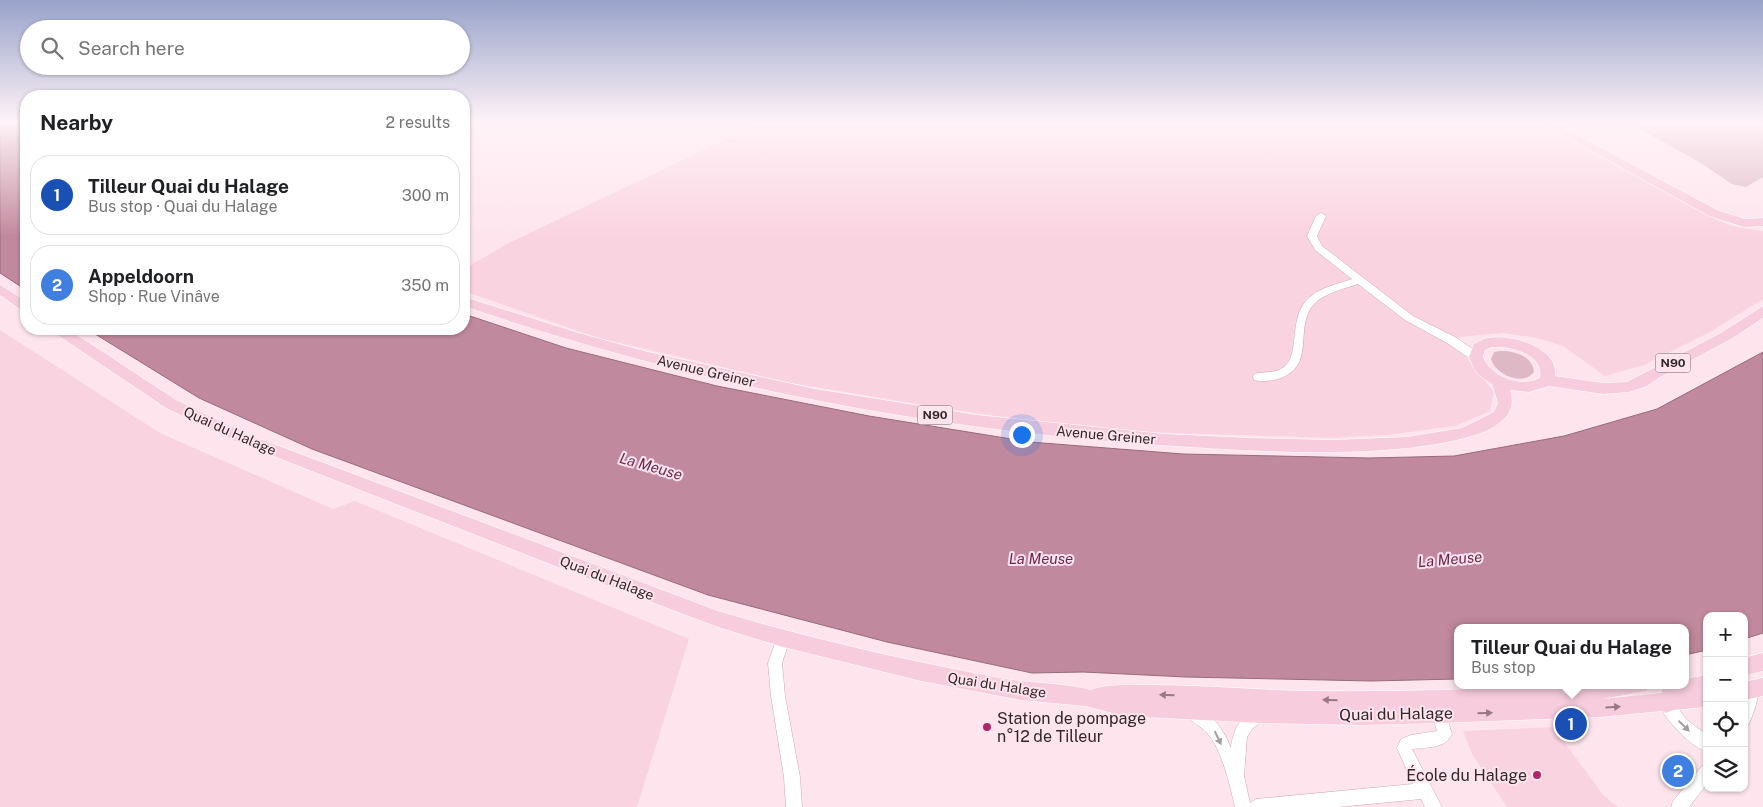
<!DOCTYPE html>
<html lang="en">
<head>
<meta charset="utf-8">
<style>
  :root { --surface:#fff; --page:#f2f2f2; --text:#202124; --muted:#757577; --line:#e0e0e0; --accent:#db2777 }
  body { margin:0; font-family:"Public Sans",sans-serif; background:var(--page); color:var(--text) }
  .controls { position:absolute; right:15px; bottom:15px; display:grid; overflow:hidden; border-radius:10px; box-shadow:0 1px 4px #0004 }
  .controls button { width:45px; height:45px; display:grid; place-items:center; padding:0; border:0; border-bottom:1px solid var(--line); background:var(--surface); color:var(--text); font:25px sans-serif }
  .you { position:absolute; left:1021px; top:434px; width:18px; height:18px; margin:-12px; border:4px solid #fff; border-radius:50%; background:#1a73e8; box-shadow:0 0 0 8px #1a73e833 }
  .badge { display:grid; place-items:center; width:32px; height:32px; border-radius:50%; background:var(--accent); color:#fff; font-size:16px; font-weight:700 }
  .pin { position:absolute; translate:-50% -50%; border:2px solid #fff; box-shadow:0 1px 5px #0006 }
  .popup { position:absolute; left:1454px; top:624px; width:235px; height:65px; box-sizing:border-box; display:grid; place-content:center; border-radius:10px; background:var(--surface); filter:drop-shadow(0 1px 4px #0005); font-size:16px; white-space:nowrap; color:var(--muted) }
  .popup b { font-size:19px; color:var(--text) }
  .popup::after { content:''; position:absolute; left:50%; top:100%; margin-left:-10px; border:10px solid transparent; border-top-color:var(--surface) }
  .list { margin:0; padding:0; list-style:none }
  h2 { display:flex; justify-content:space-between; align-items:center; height:65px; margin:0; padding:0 20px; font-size:21px }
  h2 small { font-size:16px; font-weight:400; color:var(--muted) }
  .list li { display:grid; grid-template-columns:32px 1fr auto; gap:15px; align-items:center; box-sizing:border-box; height:80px; margin:0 10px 10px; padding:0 10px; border:1px solid var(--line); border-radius:20px }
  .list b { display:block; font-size:19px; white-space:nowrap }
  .list p { margin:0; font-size:16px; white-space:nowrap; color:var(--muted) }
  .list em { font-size:16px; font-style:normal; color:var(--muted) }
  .icon { flex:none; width:28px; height:28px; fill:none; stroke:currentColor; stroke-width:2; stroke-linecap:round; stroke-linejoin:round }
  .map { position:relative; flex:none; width:1763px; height:807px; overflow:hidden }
  .search { position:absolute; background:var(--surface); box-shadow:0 1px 4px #0004; left:20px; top:20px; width:450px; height:55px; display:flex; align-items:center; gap:12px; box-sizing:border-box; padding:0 18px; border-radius:28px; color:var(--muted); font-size:19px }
  .panel { position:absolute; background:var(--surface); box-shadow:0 1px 4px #0004; left:20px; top:90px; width:450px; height:245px; border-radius:20px }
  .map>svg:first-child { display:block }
  .built { fill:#fad3e0 }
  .green { fill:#deb8c5 }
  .water { fill:#c1899d; stroke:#976b7b }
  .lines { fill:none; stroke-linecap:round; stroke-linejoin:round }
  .minor-casing { stroke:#cfa8b5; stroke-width:1 }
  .major-casing { stroke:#fff; stroke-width:1 }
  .minor { fill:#fff; fill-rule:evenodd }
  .major { fill:#f7ccdc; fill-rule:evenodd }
  .oneway { fill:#967984 }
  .oneway2 { fill:#a49da0 }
  .poi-dot { fill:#af2669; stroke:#fee5ed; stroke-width:2 }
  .labels { text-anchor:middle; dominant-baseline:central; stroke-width:4; stroke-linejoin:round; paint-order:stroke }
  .shield { fill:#fee5ed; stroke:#715f65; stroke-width:1 }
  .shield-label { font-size:12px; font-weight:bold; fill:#35262b }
  .street-label { font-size:14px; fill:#35262b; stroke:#fee5ed }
  .water-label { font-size:15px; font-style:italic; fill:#6d2845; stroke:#fee5ed }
  .near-street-label { font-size:16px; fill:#35262b; stroke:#fee5ed }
  .near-poi-label { font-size:16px; fill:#35262b; stroke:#fee5ed; text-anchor:start }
</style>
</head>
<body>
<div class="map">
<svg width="1763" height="807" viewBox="0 0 1763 807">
  <rect width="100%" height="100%" fill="#fee5ed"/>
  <path class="built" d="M 760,123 L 1539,123 L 1719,221 L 1736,227 L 1763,231 L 1763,299 L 1710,332 L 1644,365 L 1605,376 L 1563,346 L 1537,338 L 1503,333 L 1459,337 L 1452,347 L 1465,356 L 1494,392 L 1490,411 L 1455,426 L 1388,435 L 1330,438 L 1141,432 L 1037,422 L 941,408 L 791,383 L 598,338 L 464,291 L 464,269 L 509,243 Z
    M 0,330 L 160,433 L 333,509 L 355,501 L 689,639 L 637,807 L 0,807 Z
    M 1553,727 L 1604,796 L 1618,807 L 1507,807 L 1472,754 L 1463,731 Z"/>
  <path class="green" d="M 1629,123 L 1763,123 L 1763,177 L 1746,187 L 1732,184 L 1701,163 Z
    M 1500,351 C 1513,350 1533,356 1534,372 C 1523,387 1495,374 1491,359 L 1494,352 Z"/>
  <path class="water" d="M 0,123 L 26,123 L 26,290 L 0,273 Z
    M 464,314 L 566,348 L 717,386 L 869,416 L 1030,442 L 1183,454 L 1369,458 L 1454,456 L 1564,436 L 1657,409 L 1763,352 L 1763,633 L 1744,639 L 1744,616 L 1707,616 L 1707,650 L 1685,655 L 1685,628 L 1457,628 L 1457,679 L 1371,681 L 1186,677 L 1083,672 L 1032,673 L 887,642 L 708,595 L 312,449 L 199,398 L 87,329 L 464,329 Z"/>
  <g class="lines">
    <defs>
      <path id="minor" d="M 1321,213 L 1326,216 L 1317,236 L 1322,246 L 1413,316 L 1455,337 L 1480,354 L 1481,357 L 1480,360 L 1472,360 L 1447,343 L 1405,320 L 1358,284 C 1343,289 1324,293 1313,305 C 1294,329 1316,364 1281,378 C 1274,381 1261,382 1254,380 L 1253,377 L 1254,374 C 1264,371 1275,374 1284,367 C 1301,355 1287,316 1310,297 C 1321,287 1338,284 1352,279 L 1315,250 L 1307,236 L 1316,216 Z
        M 783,633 L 788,635 L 790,639 L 782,663 L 785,696 L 800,777 L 802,807 L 786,807 L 784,777 L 771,696 L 768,663 L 778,635 Z
        M 1752,683 L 1757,685 C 1761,695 1753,714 1749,724 L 1744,726 L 1744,692 L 1747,685 Z
        M 1666,697 L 1671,699 L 1687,720 L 1707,735 L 1707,752 C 1689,745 1666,721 1659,704 L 1661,699 Z
        M 1191,705 C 1212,713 1223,728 1231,748 C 1233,728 1242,714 1261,707 L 1266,709 L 1268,714 L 1266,719 L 1253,728 L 1247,737 L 1244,776 L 1250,803 L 1256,799 L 1413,784 L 1397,748 L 1401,739 L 1411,735 L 1437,731 L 1432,714 L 1434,709 L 1439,707 L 1444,709 L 1452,734 C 1446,749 1426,747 1412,749 L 1442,807 L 1425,807 L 1421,799 L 1338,807 L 1235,807 C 1230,786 1222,749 1207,733 C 1200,725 1188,721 1184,712 L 1186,707 Z
        M 1707,764 L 1707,784 L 1689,807 L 1671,807 L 1673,801 L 1702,766 Z"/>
      <path id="major" d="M 1541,123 L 1555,123 L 1717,210 L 1745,219 L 1763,218 L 1763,226 L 1744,227 L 1709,216 Z
        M 0,285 L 26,301 L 26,311 L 21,310 L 0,295 Z
        M 464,297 L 579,333 L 648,352 L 815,389 L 977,415 L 1165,434 L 1250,438 L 1333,440 L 1407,437 L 1462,428 L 1494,412 L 1498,403 L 1492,384 L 1481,377 L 1474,369 L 1469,357 L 1474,344 C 1478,342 1483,339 1488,338 C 1511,334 1559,347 1555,376 L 1603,383 L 1627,382 L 1721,333 L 1763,306 L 1763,318 L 1731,339 L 1660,377 L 1647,386 L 1629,392 L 1603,394 L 1549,386 L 1529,392 L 1510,390 C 1523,429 1464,439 1437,444 C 1356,457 1272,452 1190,447 C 943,433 697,386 464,306 ZM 1491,347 C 1510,346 1544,353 1540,378 C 1521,388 1491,377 1483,357 L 1485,350 Z
        M 51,329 L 68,329 L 176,400 L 247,434 L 718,611 C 811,639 905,660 1000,678 C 1030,684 1062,682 1091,690 C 1109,683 1132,685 1151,685 C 1204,685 1257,690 1310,691 C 1423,693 1536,685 1649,685 L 1647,691 L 1602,699 L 1661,693 L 1664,685 L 1685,685 L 1685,679 L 1707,675 L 1707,707 L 1673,710 L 1666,713 L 1662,711 L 1601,717 L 1439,723 L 1365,725 L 1261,723 L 1124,716 L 1085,706 L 1020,700 L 921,681 L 783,647 L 718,627 L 558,567 L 237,442 L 166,408 L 53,332 Z
        M 1763,653 L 1763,671 L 1744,676 L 1744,658 Z
        M 1763,678 L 1763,696 L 1744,700 L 1744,682 Z"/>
    </defs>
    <use href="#minor" class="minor-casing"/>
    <use href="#major" class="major-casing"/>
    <use href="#minor" class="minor"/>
    <use href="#major" class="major"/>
  </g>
  <defs><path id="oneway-solid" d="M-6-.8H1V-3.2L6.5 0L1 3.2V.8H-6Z" transform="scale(1.25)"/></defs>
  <g class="oneway">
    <use href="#oneway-solid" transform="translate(1167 695) rotate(-178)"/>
    <use href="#oneway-solid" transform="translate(1330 700) rotate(-179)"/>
    <use href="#oneway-solid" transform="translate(1613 707) rotate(-4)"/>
    <use href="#oneway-solid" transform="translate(1485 713) rotate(-2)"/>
  </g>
  <g class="oneway2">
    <use href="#oneway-solid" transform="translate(1684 726) rotate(44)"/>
    <use href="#oneway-solid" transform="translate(1218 738) rotate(65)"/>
  </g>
  <linearGradient id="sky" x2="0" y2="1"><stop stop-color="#98a3ca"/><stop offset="0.52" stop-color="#fff3f7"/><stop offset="1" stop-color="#fff3f7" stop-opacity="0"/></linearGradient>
  <rect width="1763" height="236" fill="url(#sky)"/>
  <g class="poi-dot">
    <circle cx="987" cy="727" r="5"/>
    <circle cx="1537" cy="775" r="5"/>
  </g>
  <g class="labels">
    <g class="shield">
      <rect x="1655.5" y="353.5" width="35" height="19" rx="4"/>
      <rect x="917.5" y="405.5" width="35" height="19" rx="4"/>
    </g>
    <g class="shield-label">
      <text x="1673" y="363">N90</text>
      <text x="935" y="415">N90</text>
    </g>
    <g class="street-label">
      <text transform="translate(706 371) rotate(13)">Avenue Greiner</text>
      <text transform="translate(230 431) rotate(24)">Quai du Halage</text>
      <text transform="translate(1106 435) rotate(5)">Avenue Greiner</text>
      <text transform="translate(607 578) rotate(21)">Quai du Halage</text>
      <text transform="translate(997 685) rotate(9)">Quai du Halage</text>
    </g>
    <g class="water-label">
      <text transform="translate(651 466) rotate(16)">La Meuse</text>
      <text x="1041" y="558">La Meuse</text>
      <text transform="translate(1450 559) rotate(-5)">La Meuse</text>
    </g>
    <g class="near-street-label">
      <text transform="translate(1396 714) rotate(-1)">Quai du Halage</text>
    </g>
    <g class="near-poi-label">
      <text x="997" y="718">Station de pompage<tspan x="997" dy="18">n°12 de Tilleur</tspan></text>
      <text x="1527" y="775" text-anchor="end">École du Halage</text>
    </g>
  </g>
</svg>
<div class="controls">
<button>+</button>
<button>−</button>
<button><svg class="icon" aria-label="locate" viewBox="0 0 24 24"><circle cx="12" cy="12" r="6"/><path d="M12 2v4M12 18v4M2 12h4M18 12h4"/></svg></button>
<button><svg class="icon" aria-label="layers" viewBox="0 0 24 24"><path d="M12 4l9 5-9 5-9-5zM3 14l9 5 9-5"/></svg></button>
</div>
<div class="you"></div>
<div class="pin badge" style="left:1571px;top:724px;background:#1a4fb4">1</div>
<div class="popup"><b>Tilleur Quai du Halage</b>Bus stop</div>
<div class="pin badge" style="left:1678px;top:771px;background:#3f7fe0">2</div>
<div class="search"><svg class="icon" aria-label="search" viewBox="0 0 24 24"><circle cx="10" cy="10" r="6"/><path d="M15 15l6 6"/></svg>Search here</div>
<section class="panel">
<h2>Nearby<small>2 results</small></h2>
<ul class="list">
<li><span class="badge" style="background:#1a4fb4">1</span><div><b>Tilleur Quai du Halage</b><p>Bus stop · Quai du Halage</p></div><em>300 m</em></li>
<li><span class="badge" style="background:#3f7fe0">2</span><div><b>Appeldoorn</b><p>Shop · Rue Vinâve</p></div><em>350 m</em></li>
</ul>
</section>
</div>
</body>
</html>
